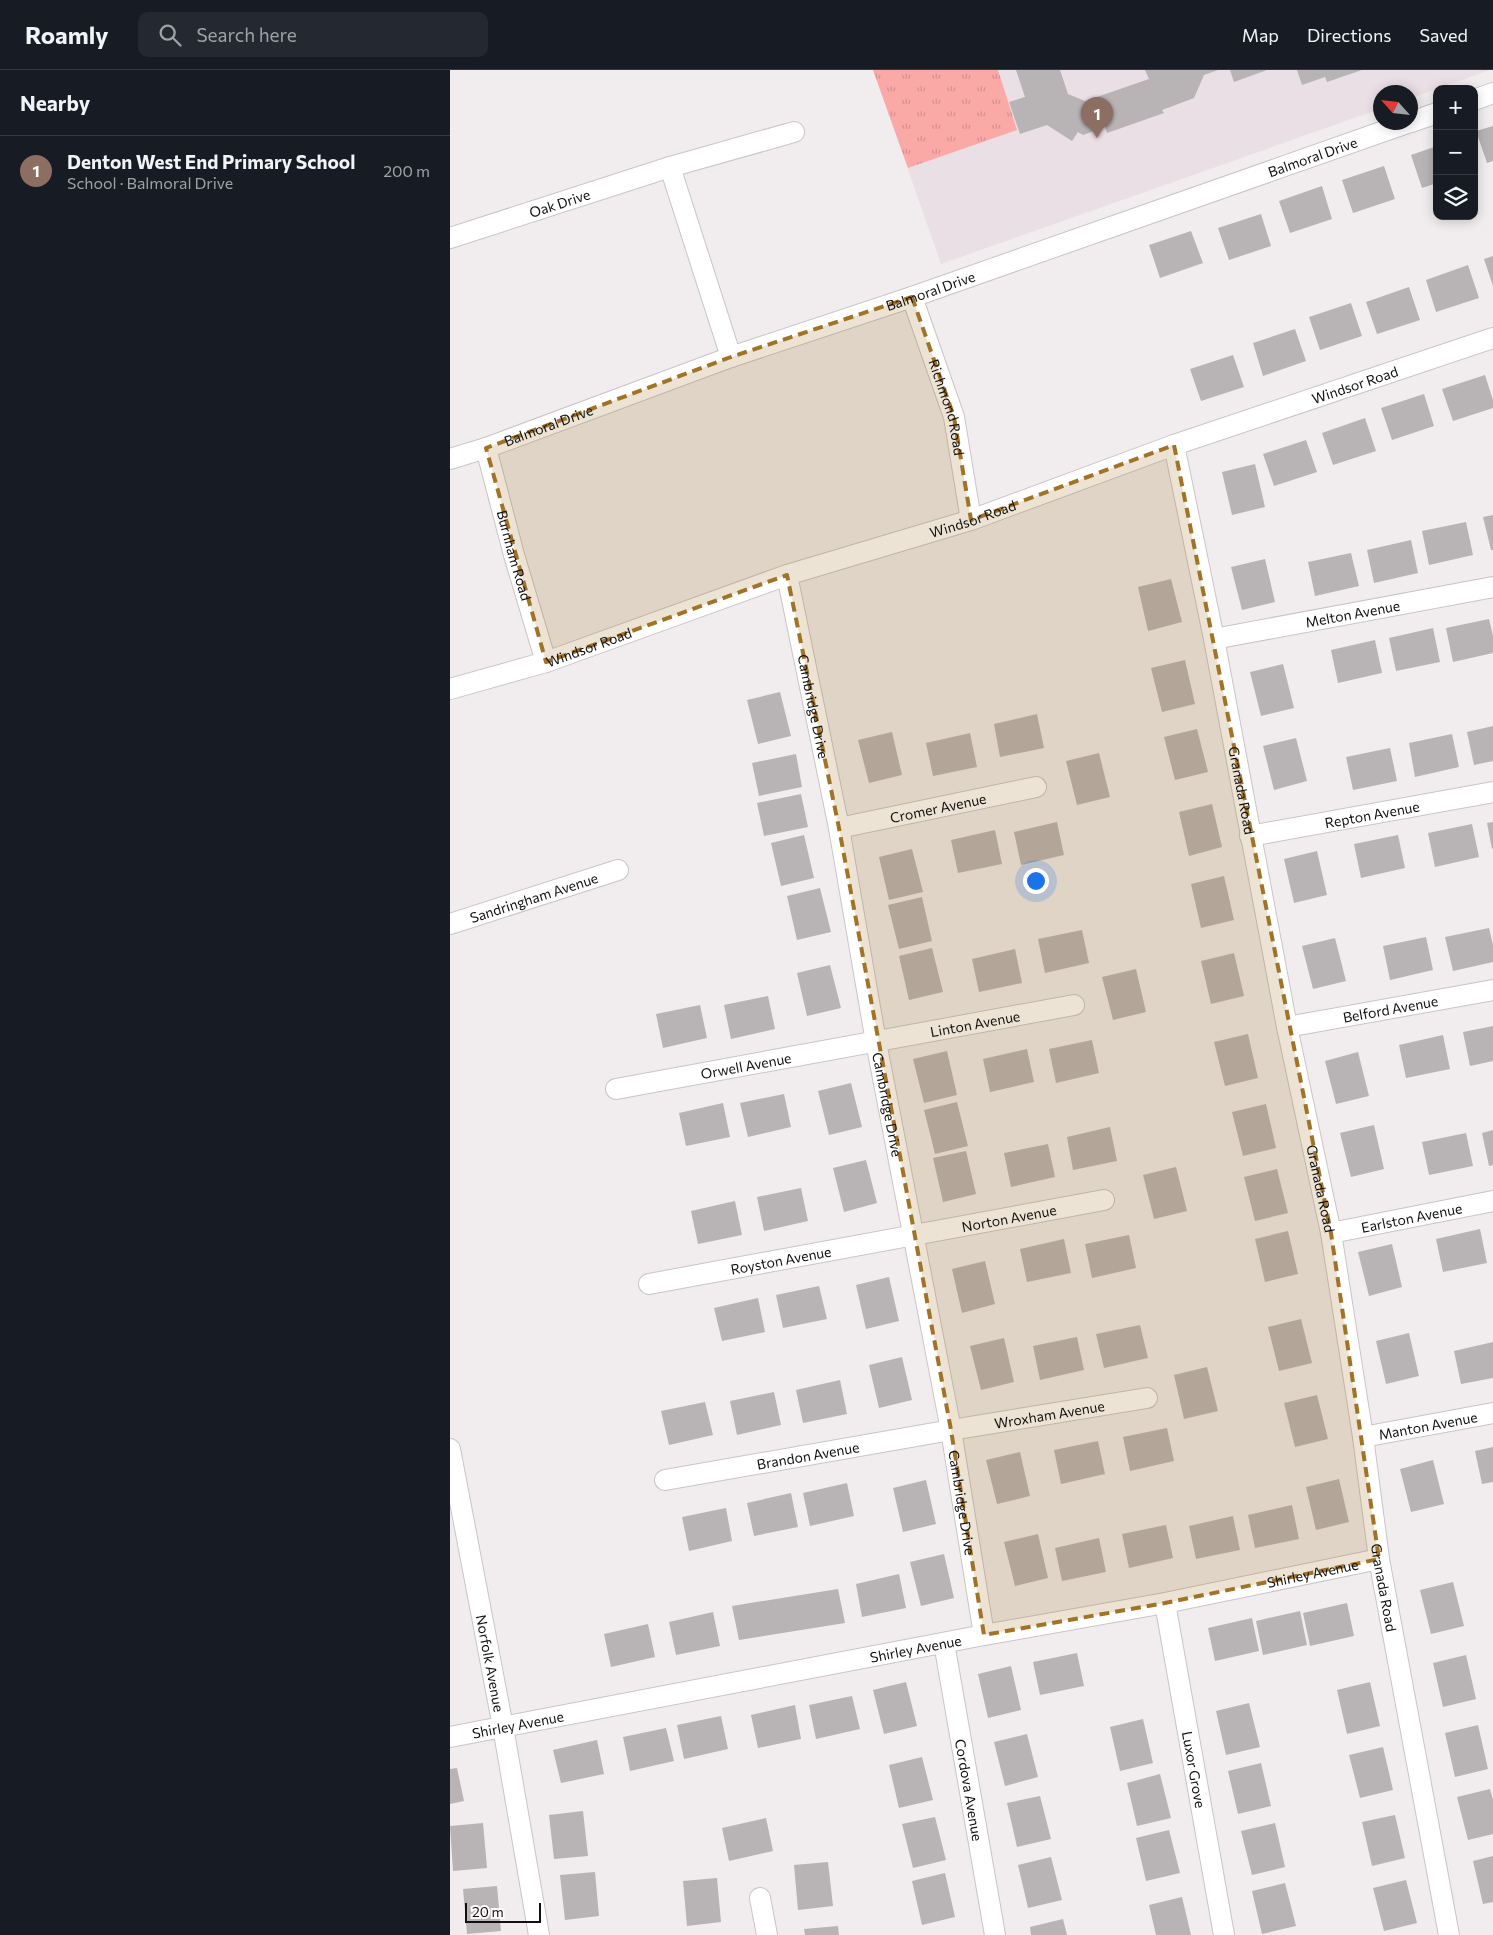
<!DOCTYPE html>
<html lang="en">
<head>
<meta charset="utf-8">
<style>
  :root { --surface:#171b24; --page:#242831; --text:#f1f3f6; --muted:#9ea1a6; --line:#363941; --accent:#a17326 }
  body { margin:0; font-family:Commissioner,sans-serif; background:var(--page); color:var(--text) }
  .controls { position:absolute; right:15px; top:15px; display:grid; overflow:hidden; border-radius:10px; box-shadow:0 2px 12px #0003 }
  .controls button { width:45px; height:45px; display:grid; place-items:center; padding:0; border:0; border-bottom:1px solid var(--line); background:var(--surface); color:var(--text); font:25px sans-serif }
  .compass { position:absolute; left:923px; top:15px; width:45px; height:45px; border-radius:50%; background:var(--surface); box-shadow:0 2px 12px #0003; rotate:297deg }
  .scale { position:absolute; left:15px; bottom:12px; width:76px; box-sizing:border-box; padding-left:5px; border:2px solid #111010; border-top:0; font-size:14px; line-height:18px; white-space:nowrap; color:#111010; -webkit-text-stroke:4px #fefafc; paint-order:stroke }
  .you { position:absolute; left:585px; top:810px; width:18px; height:18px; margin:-12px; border:4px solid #fff; border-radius:50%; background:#1a73e8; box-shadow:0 0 0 8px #1a73e833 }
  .badge { display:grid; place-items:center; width:32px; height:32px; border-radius:50%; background:var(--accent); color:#fff; font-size:16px; font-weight:700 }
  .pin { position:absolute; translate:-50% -41px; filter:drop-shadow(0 1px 2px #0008) }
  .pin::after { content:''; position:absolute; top:26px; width:18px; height:15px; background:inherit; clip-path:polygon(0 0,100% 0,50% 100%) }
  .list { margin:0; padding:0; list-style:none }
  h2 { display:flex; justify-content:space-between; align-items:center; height:65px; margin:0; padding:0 20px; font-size:21px }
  h2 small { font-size:16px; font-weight:400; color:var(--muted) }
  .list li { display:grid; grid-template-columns:32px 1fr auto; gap:15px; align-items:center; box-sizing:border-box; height:70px; padding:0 20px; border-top:1px solid var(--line) }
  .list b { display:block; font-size:19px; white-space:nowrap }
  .list p { margin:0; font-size:16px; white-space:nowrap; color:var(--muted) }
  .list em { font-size:16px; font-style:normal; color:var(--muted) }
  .icon { flex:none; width:28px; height:28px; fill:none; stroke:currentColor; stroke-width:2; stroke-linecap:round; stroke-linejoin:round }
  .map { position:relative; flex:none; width:1043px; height:1865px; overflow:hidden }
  header { display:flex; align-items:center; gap:30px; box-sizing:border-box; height:70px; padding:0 25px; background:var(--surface); border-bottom:1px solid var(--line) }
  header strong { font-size:24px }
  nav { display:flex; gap:28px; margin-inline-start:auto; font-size:18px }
  .search { width:350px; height:45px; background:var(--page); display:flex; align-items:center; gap:12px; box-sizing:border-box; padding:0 18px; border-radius:10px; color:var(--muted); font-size:19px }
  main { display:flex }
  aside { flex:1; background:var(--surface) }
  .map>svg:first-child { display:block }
  .built { fill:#eadfe5 }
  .grass { fill:url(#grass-tufts) }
  .building { fill:#b8b3b4 }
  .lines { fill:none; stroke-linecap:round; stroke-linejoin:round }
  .minor-casing { stroke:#c9c5c7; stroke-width:22 }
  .minor { stroke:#fff; stroke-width:20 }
  .marked { fill:#a17326; fill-opacity:0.2; stroke:#a17326; stroke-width:4; stroke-dasharray:10 6; stroke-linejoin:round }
  .labels { text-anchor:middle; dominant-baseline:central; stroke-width:5; stroke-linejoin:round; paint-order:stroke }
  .street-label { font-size:14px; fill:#111010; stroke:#fefafc }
</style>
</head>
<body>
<header>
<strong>Roamly</strong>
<div class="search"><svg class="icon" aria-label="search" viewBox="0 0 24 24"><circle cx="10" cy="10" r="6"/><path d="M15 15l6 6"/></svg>Search here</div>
<nav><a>Map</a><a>Directions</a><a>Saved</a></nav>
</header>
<main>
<aside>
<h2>Nearby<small></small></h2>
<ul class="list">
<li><span class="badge" style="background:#8d6e63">1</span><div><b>Denton West End Primary School</b><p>School · Balmoral Drive</p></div><em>200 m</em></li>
</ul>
</aside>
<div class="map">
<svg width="1043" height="1865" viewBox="0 0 1043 1865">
  <defs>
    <pattern id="grass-tufts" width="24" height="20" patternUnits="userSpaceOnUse" patternTransform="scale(1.25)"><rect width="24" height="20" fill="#faa9a7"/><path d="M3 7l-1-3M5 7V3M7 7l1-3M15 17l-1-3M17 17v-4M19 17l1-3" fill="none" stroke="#d5908f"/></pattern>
  </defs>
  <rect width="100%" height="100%" fill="#f1edef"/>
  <path class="built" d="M 423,0 L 1040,0 L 961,28 L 961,22 L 931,22 L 930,39 L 491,194 Z"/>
  <path class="grass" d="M 423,0 L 548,0 L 567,60 L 458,98 Z"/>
  <path class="building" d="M 566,0 L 610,0 L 618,24 L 635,31 L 699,9 L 695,0 L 768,0 L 754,5 L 744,28 L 712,40 L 714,43 L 657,63 L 655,57 L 633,65 L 628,62 L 622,71 L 597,55 L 570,64 L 559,32 L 575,27 Z
    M 780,0 L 817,0 L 784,12 Z
    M 847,0 L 912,0 L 877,12 L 875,7 L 852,15 Z
    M 1043,56 L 1043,91 L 1037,93 L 1026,61 Z
    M 987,76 L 987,113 L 972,118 L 961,85 Z
    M 934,96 L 945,129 L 903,143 L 892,110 Z
    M 872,116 L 882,149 L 840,163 L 829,131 Z
    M 811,144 L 821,176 L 779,190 L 768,158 Z
    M 741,161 L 753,193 L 710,208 L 699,175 Z
    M 1043,186 L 1043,216 L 1034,189 Z
    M 1018,195 L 1029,228 L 986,242 L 976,210 Z
    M 959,217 L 970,250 L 927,264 L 916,232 Z
    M 901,233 L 912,266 L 870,280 L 859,247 Z
    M 845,259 L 856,291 L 813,306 L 803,273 Z
    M 783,285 L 794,317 L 751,331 L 740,299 Z
    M 1035,305 L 1043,330 L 1043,338 L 1003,351 L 992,319 Z
    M 974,324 L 984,356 L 942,370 L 931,338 Z
    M 915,348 L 926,381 L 883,395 L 872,363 Z
    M 856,370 L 867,402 L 824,416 L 813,384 Z
    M 805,394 L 815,437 L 782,445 L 772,402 Z
    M 1043,445 L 1043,480 L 1041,480 L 1033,447 Z
    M 1016,452 L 1023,485 L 979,495 L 972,461 Z
    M 961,470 L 968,503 L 924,513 L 917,480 Z
    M 901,483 L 909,516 L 865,526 L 858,492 Z
    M 815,489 L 825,532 L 792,540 L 781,497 Z
    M 721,509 L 732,552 L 698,561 L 688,517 Z
    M 1039,549 L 1043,566 L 1043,583 L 1003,592 L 996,558 Z
    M 983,558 L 990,592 L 946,601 L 939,568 Z
    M 925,570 L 932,603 L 888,613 L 881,580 Z
    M 735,590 L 745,634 L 712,642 L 701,598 Z
    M 833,594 L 844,638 L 811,646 L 800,602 Z
    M 330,622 L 341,666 L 308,674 L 297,630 Z
    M 587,644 L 594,678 L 550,687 L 544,654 Z
    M 1043,656 L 1043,691 L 1024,695 L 1017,662 Z
    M 747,659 L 758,702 L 725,710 L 714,667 Z
    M 442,662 L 452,705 L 419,713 L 408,670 Z
    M 520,663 L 527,697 L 483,706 L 476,673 Z
    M 1002,664 L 1009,697 L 965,707 L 959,673 Z
    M 846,668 L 857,711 L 824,720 L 813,676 Z
    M 940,678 L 947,711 L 903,720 L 896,687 Z
    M 649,683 L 660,727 L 627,735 L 616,691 Z
    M 346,684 L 352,717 L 309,726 L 302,693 Z
    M 351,724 L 358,757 L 314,766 L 307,733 Z
    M 762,734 L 772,777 L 739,786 L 729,742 Z
    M 607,752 L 614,785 L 571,795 L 564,762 Z
    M 1043,752 L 1043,778 L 1042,779 L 1037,753 Z
    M 1022,754 L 1029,787 L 985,797 L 978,763 Z
    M 545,760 L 552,794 L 508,803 L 501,770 Z
    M 354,765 L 364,808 L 331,816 L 321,773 Z
    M 948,765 L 955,798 L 911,808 L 904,774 Z
    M 462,779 L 473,822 L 439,830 L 429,787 Z
    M 867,781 L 877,825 L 844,833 L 834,789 Z
    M 774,806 L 784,850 L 751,858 L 741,814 Z
    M 370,818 L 381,862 L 347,870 L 337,826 Z
    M 472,827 L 482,871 L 449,879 L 438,835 Z
    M 1039,858 L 1043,875 L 1043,892 L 1003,901 L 995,867 Z
    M 632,860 L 639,893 L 595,903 L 588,869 Z
    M 976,867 L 983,900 L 940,910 L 933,876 Z
    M 885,868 L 896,911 L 863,919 L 852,876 Z
    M 482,878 L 493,922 L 459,930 L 449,886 Z
    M 565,879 L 572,913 L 529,922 L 522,889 Z
    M 784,883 L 794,926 L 761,934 L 751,891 Z
    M 380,895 L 391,938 L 357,946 L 347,903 Z
    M 686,899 L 696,942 L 663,950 L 652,907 Z
    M 318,926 L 325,959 L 281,969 L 274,935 Z
    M 250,935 L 257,968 L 213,978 L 206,944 Z
    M 1043,956 L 1043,991 L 1020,996 L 1013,962 Z
    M 798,964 L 808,1008 L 775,1016 L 764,972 Z
    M 993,965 L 1000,999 L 956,1008 L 949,975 Z
    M 642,970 L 649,1003 L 606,1013 L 599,979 Z
    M 577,979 L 584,1012 L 540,1022 L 533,989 Z
    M 497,981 L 507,1025 L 474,1033 L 463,989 Z
    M 908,982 L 919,1026 L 886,1034 L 875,991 Z
    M 401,1013 L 412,1057 L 379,1065 L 368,1021 Z
    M 334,1024 L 341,1057 L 298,1067 L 290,1033 Z
    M 507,1032 L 518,1076 L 485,1084 L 474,1040 Z
    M 273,1033 L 280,1067 L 236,1076 L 229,1043 Z
    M 816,1034 L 826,1078 L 793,1086 L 782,1042 Z
    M 924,1055 L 934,1099 L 901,1107 L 890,1063 Z
    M 660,1057 L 667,1091 L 623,1100 L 617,1067 Z
    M 1043,1060 L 1043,1095 L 1039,1096 L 1032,1063 Z
    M 1016,1063 L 1023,1096 L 979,1105 L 972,1072 Z
    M 598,1074 L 605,1107 L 561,1117 L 554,1083 Z
    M 516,1081 L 526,1124 L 493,1132 L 483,1088 Z
    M 416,1090 L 427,1133 L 394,1142 L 383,1098 Z
    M 726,1097 L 737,1141 L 704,1149 L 693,1105 Z
    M 827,1099 L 838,1143 L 805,1151 L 794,1107 Z
    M 351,1118 L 358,1151 L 314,1161 L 307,1127 Z
    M 285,1131 L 292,1165 L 248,1174 L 241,1141 Z
    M 1030,1159 L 1037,1193 L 993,1202 L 986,1169 Z
    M 838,1161 L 848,1204 L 815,1212 L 805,1169 Z
    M 679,1165 L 686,1198 L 642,1208 L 635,1174 Z
    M 614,1169 L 621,1203 L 577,1212 L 570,1179 Z
    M 942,1174 L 952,1217 L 919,1226 L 908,1182 Z
    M 535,1191 L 545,1234 L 512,1243 L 502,1199 Z
    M 439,1207 L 449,1251 L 416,1259 L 406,1215 Z
    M 369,1216 L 377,1249 L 333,1258 L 326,1225 Z
    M 308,1228 L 315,1262 L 272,1271 L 264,1238 Z
    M 851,1249 L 862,1293 L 829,1301 L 818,1257 Z
    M 690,1255 L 698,1288 L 654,1298 L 646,1264 Z
    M 959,1263 L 969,1306 L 936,1314 L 926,1271 Z
    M 627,1267 L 634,1300 L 590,1310 L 583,1276 Z
    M 554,1268 L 564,1312 L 531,1320 L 520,1276 Z
    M 1043,1272 L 1043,1308 L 1011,1314 L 1004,1281 Z
    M 452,1287 L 462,1330 L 429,1338 L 419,1295 Z
    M 757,1297 L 768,1341 L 734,1349 L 724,1305 Z
    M 390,1310 L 397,1344 L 353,1353 L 346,1320 Z
    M 324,1322 L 331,1355 L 287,1365 L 280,1331 Z
    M 867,1325 L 878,1369 L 845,1377 L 834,1333 Z
    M 255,1332 L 263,1365 L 219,1375 L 211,1341 Z
    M 717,1358 L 724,1391 L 680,1401 L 673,1367 Z
    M 648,1371 L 655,1404 L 611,1414 L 604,1380 Z
    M 1043,1377 L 1043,1412 L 1032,1414 L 1025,1381 Z
    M 570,1382 L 580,1426 L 547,1434 L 536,1390 Z
    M 983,1390 L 994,1434 L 961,1442 L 950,1399 Z
    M 889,1409 L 899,1452 L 866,1460 L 856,1417 Z
    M 476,1410 L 486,1454 L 453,1462 L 443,1418 Z
    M 397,1413 L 404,1446 L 360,1456 L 353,1423 Z
    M 341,1423 L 348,1457 L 304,1466 L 297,1433 Z
    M 842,1435 L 849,1469 L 805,1478 L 798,1445 Z
    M 276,1438 L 282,1471 L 239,1481 L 232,1447 Z
    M 783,1446 L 790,1480 L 746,1489 L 739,1456 Z
    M 716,1455 L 723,1488 L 679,1498 L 672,1464 Z
    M 588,1464 L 598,1508 L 565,1516 L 554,1472 Z
    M 649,1468 L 656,1502 L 612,1511 L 605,1478 Z
    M 494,1484 L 504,1528 L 471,1536 L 460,1492 Z
    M 449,1504 L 456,1538 L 412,1547 L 406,1514 Z
    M 1003,1512 L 1014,1556 L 981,1564 L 970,1520 Z
    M 388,1519 L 395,1553 L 289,1570 L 282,1536 Z
    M 897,1533 L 904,1566 L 860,1576 L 853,1543 Z
    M 850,1541 L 857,1575 L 813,1585 L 806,1551 Z
    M 263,1542 L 270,1576 L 226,1585 L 219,1552 Z
    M 802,1548 L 809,1581 L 765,1591 L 758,1558 Z
    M 198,1554 L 205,1587 L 161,1597 L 154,1564 Z
    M 627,1583 L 634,1616 L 590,1625 L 583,1592 Z
    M 1016,1585 L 1026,1629 L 993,1637 L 983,1593 Z
    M 561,1596 L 571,1640 L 538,1648 L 528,1604 Z
    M 456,1612 L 467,1656 L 434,1664 L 423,1620 Z
    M 920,1612 L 930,1656 L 897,1664 L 887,1620 Z
    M 402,1626 L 410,1659 L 366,1669 L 359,1635 Z
    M 799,1633 L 810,1677 L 776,1685 L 766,1641 Z
    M 345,1635 L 351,1669 L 308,1678 L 301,1645 Z
    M 271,1646 L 278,1679 L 234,1689 L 227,1655 Z
    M 693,1649 L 703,1693 L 670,1701 L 660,1657 Z
    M 1028,1655 L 1038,1699 L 1005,1707 L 995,1663 Z
    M 216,1658 L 224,1691 L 180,1701 L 173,1667 Z
    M 577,1664 L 588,1707 L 555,1716 L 544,1672 Z
    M 147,1670 L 154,1704 L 111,1713 L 103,1680 Z
    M 933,1677 L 943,1720 L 910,1728 L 899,1685 Z
    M 472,1687 L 483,1730 L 449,1738 L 439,1695 Z
    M 811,1693 L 821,1736 L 788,1744 L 778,1701 Z
    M 7,1698 L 14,1731 L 0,1734 L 0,1699 Z
    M 710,1704 L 721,1748 L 687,1756 L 677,1713 Z
    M 1040,1719 L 1043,1730 L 1043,1764 L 1018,1770 L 1007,1727 Z
    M 590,1726 L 601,1769 L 567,1777 L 557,1733 Z
    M 133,1741 L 138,1786 L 104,1789 L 99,1745 Z
    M 945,1745 L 955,1788 L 922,1796 L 912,1752 Z
    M 485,1747 L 496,1790 L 463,1798 L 452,1754 Z
    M 316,1748 L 323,1781 L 279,1791 L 272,1758 Z
    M 33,1753 L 37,1798 L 3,1801 L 0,1756 Z
    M 825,1753 L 835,1797 L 802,1805 L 791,1761 Z
    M 719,1760 L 730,1803 L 696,1811 L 686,1768 Z
    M 1043,1786 L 1043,1832 L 1033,1834 L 1023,1791 Z
    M 601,1787 L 612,1830 L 578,1838 L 568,1795 Z
    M 378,1792 L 383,1836 L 348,1840 L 344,1795 Z
    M 145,1802 L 149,1846 L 115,1850 L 110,1805 Z
    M 495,1803 L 505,1847 L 472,1855 L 462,1811 Z
    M 267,1808 L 271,1852 L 237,1856 L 233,1811 Z
    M 956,1810 L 967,1853 L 934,1861 L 923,1818 Z
    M 835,1813 L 846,1856 L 812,1864 L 802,1821 Z
    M 47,1816 L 51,1861 L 17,1864 L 13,1819 Z
    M 732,1827 L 741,1865 L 706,1865 L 699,1835 Z
    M 613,1849 L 617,1865 L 581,1865 L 580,1857 Z
    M 388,1856 L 389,1865 L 355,1865 L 354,1859 Z"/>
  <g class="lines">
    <defs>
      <g id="minor">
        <path d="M 1024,30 L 1043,23"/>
        <path d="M 961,52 L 987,43"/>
        <path d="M 220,97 L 281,287"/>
        <path id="s1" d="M 0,168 L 220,97 L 344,62"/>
        <path id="s2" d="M 462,227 L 504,347 L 521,450"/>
        <path id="s3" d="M 724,375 L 764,569 L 837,957 L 881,1163 L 913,1367 L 929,1489 L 999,1865"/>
        <path id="s4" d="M 36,378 L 64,485 L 96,592"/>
        <path id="s5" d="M 0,389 L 36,378 L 281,287 L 462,227 L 960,52"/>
        <path id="s6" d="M 337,505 L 389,758 L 426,972 L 501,1360 L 534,1565"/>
        <path id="s7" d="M 764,569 L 1043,517"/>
        <path id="s8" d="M 0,619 L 96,592 L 337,505 L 521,450 L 724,375 L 1043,268"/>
        <path id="s9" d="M 389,758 L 586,717"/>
        <path id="s10" d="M 800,766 L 1043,722"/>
        <path id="s11" d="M 0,854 L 168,800"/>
        <path id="s12" d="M 837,957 L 1043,920"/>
        <path id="s13" d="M 166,1019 L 624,935"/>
        <path id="s14" d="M 881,1163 L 1043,1131"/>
        <path id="s15" d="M 199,1214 L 654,1130"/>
        <path id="s16" d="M 913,1367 L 1043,1343"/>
        <path id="s17" d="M 0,1379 L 53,1657 L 89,1865"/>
        <path id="s18" d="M 215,1410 L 501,1360 L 697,1328"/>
        <path id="s19" d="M 715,1533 L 774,1865"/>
        <path id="s20" d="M 494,1573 L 545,1865"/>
        <path id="s21" d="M 0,1667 L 534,1565 L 715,1533 L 929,1489"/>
        <path d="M 310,1828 L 317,1865"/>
      </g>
    </defs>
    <use href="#minor" class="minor-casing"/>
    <use href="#minor" class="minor"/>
  </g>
  <path class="marked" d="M 462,227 L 504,347 L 521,450 L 724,375 L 881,1163 L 929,1489 L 715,1533 L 534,1565 L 501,1360 L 389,758 L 337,505 L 96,592 L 36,378 L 281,287 Z"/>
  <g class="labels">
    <g class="street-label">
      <text stroke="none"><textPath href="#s5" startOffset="914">Balmoral Drive</textPath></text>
      <text stroke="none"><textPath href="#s1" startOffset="115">Oak Drive</textPath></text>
      <text stroke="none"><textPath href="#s5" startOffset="509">Balmoral Drive</textPath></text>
      <text stroke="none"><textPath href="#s8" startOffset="955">Windsor Road</textPath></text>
      <text stroke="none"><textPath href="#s2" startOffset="116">Richmond Road</textPath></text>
      <text stroke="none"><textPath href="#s5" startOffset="104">Balmoral Drive</textPath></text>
      <text stroke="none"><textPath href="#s8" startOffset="550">Windsor Road</textPath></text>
      <text stroke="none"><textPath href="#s4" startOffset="111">Burnham Road</textPath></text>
      <text stroke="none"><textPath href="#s7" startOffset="141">Melton Avenue</textPath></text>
      <text stroke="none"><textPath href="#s8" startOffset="145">Windsor Road</textPath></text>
      <text stroke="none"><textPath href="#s6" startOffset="134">Cambridge Drive</textPath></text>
      <text stroke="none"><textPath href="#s3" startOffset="352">Granada Road</textPath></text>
      <text stroke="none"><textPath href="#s9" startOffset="101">Cromer Avenue</textPath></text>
      <text stroke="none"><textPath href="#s10" startOffset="124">Repton Avenue</textPath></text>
      <text stroke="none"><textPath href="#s11" startOffset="88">Sandringham Avenue</textPath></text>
      <text stroke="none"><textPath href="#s12" startOffset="105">Belford Avenue</textPath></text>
      <text stroke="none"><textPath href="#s13" startOffset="365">Linton Avenue</textPath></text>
      <text stroke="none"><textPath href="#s13" startOffset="132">Orwell Avenue</textPath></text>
      <text stroke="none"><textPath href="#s6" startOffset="539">Cambridge Drive</textPath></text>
      <text stroke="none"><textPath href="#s3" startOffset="758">Granada Road</textPath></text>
      <text stroke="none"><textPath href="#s14" startOffset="82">Earlston Avenue</textPath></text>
      <text stroke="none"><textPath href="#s15" startOffset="366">Norton Avenue</textPath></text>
      <text stroke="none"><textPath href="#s15" startOffset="134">Royston Avenue</textPath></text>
      <text stroke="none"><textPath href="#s18" startOffset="390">Wroxham Avenue</textPath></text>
      <text stroke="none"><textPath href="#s16" startOffset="66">Manton Avenue</textPath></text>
      <text stroke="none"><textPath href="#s18" startOffset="145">Brandon Avenue</textPath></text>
      <text stroke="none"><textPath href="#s6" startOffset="944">Cambridge Drive</textPath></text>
      <text stroke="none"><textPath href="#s21" startOffset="878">Shirley Avenue</textPath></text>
      <text stroke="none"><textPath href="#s3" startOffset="1162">Granada Road</textPath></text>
      <text stroke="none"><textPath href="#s21" startOffset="474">Shirley Avenue</textPath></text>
      <text stroke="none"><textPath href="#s17" startOffset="218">Norfolk Avenue</textPath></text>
      <text stroke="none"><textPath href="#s21" startOffset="69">Shirley Avenue</textPath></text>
      <text stroke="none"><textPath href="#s19" startOffset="169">Luxor Grove</textPath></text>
      <text stroke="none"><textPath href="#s20" startOffset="149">Cordova Avenue</textPath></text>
    </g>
  </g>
</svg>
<div class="controls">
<button>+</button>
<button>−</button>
<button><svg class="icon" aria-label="layers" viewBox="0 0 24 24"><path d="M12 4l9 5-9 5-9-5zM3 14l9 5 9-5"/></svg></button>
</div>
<svg class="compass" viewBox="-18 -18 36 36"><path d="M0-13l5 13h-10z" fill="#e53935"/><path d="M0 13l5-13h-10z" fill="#9ea1a6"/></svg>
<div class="scale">20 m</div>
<div class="you"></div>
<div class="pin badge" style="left:647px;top:68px;background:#8d6e63">1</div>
</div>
</main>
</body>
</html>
